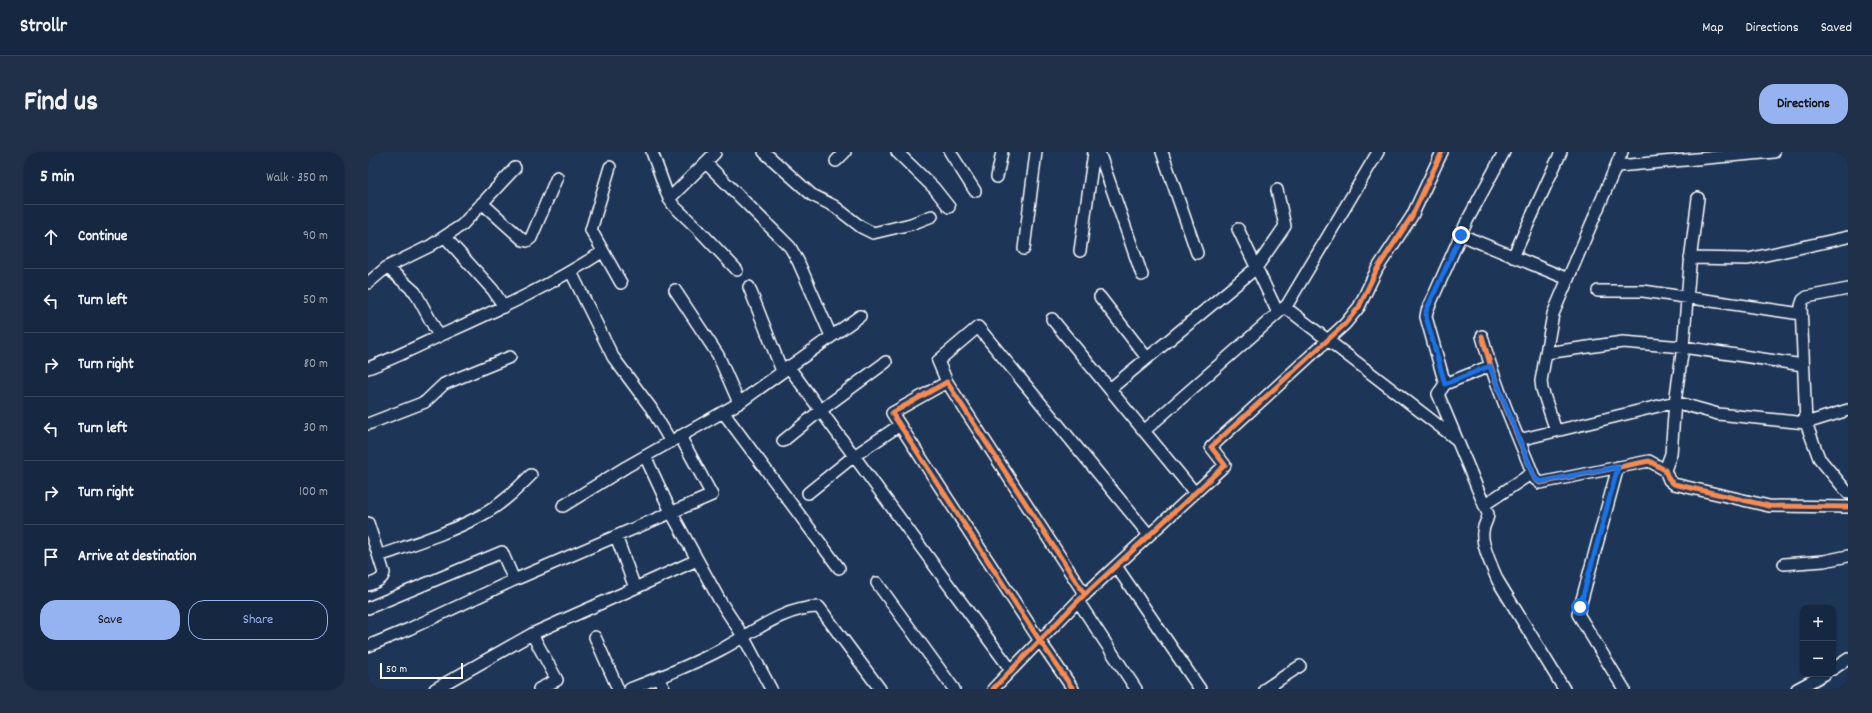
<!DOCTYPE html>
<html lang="en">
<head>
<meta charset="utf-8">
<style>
  :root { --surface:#162841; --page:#1f3048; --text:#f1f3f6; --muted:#9ea6b1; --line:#35445a; --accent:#95b2f1 }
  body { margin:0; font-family:Dekko,sans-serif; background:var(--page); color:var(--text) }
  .controls { position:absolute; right:12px; bottom:12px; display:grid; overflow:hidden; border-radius:8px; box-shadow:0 1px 3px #0004 }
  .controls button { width:36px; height:36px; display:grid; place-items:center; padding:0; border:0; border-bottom:1px solid var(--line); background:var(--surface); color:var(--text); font:20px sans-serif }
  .scale { position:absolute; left:12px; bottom:10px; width:83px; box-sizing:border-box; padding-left:4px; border:2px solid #fff; border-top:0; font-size:11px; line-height:14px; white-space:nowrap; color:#fff; -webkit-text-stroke:3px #1d3557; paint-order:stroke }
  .stop { position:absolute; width:12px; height:12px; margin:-9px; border:3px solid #1a73e8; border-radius:50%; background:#fff }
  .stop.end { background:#1a73e8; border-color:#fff; box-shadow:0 1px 4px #0008 }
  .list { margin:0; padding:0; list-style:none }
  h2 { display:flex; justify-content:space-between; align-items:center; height:52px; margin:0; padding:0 16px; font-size:17px }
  h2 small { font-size:13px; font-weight:400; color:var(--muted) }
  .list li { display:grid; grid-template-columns:26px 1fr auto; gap:12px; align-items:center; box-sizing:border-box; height:64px; padding:0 16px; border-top:1px solid var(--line) }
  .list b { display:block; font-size:15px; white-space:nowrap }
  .list em { font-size:13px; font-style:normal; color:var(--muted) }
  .actions { display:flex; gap:8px; padding:12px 16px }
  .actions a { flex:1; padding:9px 0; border:1px solid var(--accent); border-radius:16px; text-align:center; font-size:14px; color:var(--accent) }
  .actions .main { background:var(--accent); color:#111 }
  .icon { flex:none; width:22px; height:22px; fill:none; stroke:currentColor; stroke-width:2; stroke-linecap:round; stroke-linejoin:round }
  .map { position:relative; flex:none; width:1480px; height:537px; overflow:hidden; border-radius:16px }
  header { display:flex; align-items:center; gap:24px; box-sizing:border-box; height:56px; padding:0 20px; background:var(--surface); border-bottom:1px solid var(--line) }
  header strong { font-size:19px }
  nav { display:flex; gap:22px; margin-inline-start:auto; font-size:14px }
  .intro { display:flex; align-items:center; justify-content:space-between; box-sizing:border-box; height:96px; padding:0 24px }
  h1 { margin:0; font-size:28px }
  .button { padding:10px 18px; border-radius:16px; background:var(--accent); color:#111; font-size:14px; font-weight:700 }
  main { display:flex; gap:24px; padding:0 24px }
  aside { flex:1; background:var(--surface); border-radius:16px; box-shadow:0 1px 3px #0004 }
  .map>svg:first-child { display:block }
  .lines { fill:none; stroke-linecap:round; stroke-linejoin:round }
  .street-casing { stroke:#fff; stroke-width:14 }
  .street { stroke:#1d3557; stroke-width:11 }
  .cycleway-casing { stroke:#1d3557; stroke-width:8 }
  .cycleway { stroke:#f68b52; stroke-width:5 }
  .route { stroke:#1a73e8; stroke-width:5 }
</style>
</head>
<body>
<header>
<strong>Strollr</strong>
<nav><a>Map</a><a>Directions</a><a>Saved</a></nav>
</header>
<div class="intro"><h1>Find us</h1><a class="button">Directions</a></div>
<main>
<aside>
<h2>5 min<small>Walk · 350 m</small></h2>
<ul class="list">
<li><svg class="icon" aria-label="ahead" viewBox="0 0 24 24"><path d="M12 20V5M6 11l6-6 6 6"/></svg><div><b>Continue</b></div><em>90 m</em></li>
<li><svg class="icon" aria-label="left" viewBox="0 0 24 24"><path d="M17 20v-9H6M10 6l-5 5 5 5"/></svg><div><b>Turn left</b></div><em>50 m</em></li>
<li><svg class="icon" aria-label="right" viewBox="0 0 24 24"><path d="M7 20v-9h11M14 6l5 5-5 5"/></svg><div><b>Turn right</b></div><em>80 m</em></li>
<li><svg class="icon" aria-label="left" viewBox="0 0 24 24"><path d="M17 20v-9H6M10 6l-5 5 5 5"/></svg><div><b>Turn left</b></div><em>30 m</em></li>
<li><svg class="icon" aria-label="right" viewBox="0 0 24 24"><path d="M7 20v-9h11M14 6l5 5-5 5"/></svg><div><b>Turn right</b></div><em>100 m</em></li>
<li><svg class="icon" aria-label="arrive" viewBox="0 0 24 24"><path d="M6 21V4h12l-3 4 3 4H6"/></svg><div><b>Arrive at destination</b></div></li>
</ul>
<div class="actions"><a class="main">Save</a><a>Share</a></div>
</aside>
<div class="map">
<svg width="1480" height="537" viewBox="0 0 1480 537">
  <rect width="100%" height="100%" fill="#1d3557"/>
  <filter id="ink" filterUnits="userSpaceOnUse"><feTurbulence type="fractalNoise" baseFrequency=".025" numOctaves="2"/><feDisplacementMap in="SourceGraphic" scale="8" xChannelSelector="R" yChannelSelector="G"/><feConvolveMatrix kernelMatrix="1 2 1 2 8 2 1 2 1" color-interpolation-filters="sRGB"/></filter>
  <g filter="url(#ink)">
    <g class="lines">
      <defs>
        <path id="street" d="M 284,0 L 301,47 L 306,54 L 330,77 L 369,118
          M 396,0 L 444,43 L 466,54 L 493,75 L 505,81 L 543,72 L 564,64
          M 529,0 L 566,36 L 581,55
          M 582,0 L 607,39
          M 731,0 L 774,123
          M 794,0 L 829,101
          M 468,9 L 477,0
          M 339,12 L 422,95 L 430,109 L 463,184
          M 1250,14 L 1406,0
          M 242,15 L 223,78 L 253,131
          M 629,25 L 634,0
          M 301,47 L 347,1
          M 114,51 L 155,88 L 159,89 L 163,86 L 189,25
          M 870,77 L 910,161
          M 1093,83 L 1200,127
          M 77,85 L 125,138 L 136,155
          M 656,97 L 668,0
          M 712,99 L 726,0
          M 1145,105 L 1193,0
          M 1322,106 L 1380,107 L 1480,85
          M 19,115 L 47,140 L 71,184
          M 203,120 L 245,205 L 283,256 L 303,290
          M 0,131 L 19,115 L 62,94 L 94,73 L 147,16
          M 381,135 L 414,219
          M 1480,137 L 1439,145 L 1435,148 L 1433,154 L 1438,271 L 1451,306 L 1480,341
          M 307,138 L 350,203 L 371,251
          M 1230,139 L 1275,139 L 1433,162
          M 732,145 L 779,206
          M 917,155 L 1088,287
          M 684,167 L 827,341
          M 1114,184 C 1127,234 1148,280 1167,327 L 1172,331 L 1281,309 L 1297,318 L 1301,328 L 1306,332 L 1401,354 L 1480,355
          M 1178,201 L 1255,190 L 1315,195 L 1435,213
          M 420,214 L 643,518
          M 1122,214 L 1077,232 L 1070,242 L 1120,362 C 1120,369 1115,373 1115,380 C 1113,393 1125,417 1130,429 L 1196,537
          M 0,216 C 27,206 52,193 78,181 C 132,157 185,132 234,100
          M 579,230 L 570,209 L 610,175 L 781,383
          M 1077,232 L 1058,165 L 1059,159 L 1099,69 L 1136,0
          M 742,237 L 888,116 L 917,74 L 909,38
          M 355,260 L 471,416
          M 0,272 L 57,250 L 76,232 L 142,205
          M 776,279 L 919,153 L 1010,0
          M 1188,279 L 1174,237 L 1173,229 L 1185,162 L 1254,0
          M 1151,288 L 1307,250 L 1350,262 L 1438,271 L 1480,258
          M 415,289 L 453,258 L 518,210
          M 277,304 L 303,360 L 352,449 L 375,484 L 403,537
          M 1250,315 L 1210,462 L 1256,537
          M 1297,318 L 1303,302 L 1307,250 L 1315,195 L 1323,101 L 1330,46
          M 440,341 L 486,304 L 532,273
          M 1116,353 L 1164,321
          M 195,354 L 258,315 L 371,251 L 492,164
          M 0,371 L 16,421 C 14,429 7,430 0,433
          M 11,404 C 45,392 81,381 114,363 C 133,353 148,338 163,323
          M 1416,412 L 1456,409 L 1480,404
          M 748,414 L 832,537
          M 509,431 L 586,537
          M 267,436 L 329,408
          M 710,449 L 768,537
          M 0,456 L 134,400 L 146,428
          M 227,485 L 250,537
          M 0,494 L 41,477 L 146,428 L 344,343 L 312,284
          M 1465,517 L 1480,507
          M 290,526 L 296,537
          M 67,537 L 164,482
          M 171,537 L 189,528 L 164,482 L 267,436 L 248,384
          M 262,537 C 293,525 324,513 354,497 C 384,481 416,455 451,455 L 512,537
          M 625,537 L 710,449 L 857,313 L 843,295 L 977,172 L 991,155 L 1009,117 L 1044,64 L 1074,0
          M 705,537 L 672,489 L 524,261 L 579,230 L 717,443
          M 897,537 L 932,514
          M 1429,537 L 1457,522"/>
      </defs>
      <use href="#street" class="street-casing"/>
      <use href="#street" class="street"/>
      <defs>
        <path id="cycleway" d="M 1114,184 C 1127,234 1148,280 1167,327 L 1172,331 L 1281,309 L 1297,318 L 1301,328 L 1306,332 L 1401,354 L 1480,355
          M 625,537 L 710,449 L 857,313 L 843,295 L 977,172 L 991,155 L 1009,117 L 1044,64 L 1074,0
          M 705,537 L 672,489 L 524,261 L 579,230 L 717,443"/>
      </defs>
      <use href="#cycleway" class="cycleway-casing"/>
      <use href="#cycleway" class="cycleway"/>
    </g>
  </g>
  <g class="lines" filter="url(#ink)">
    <path class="route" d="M 1093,83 L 1058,159 L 1058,165 L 1077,232 L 1122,214 L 1167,327 L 1172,330 L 1250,315 L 1212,455"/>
  </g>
</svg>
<div class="controls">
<button>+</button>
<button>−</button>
</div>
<div class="scale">50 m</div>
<div class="stop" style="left:1212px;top:455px"></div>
<div class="stop end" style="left:1093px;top:83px"></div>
</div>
</main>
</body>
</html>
